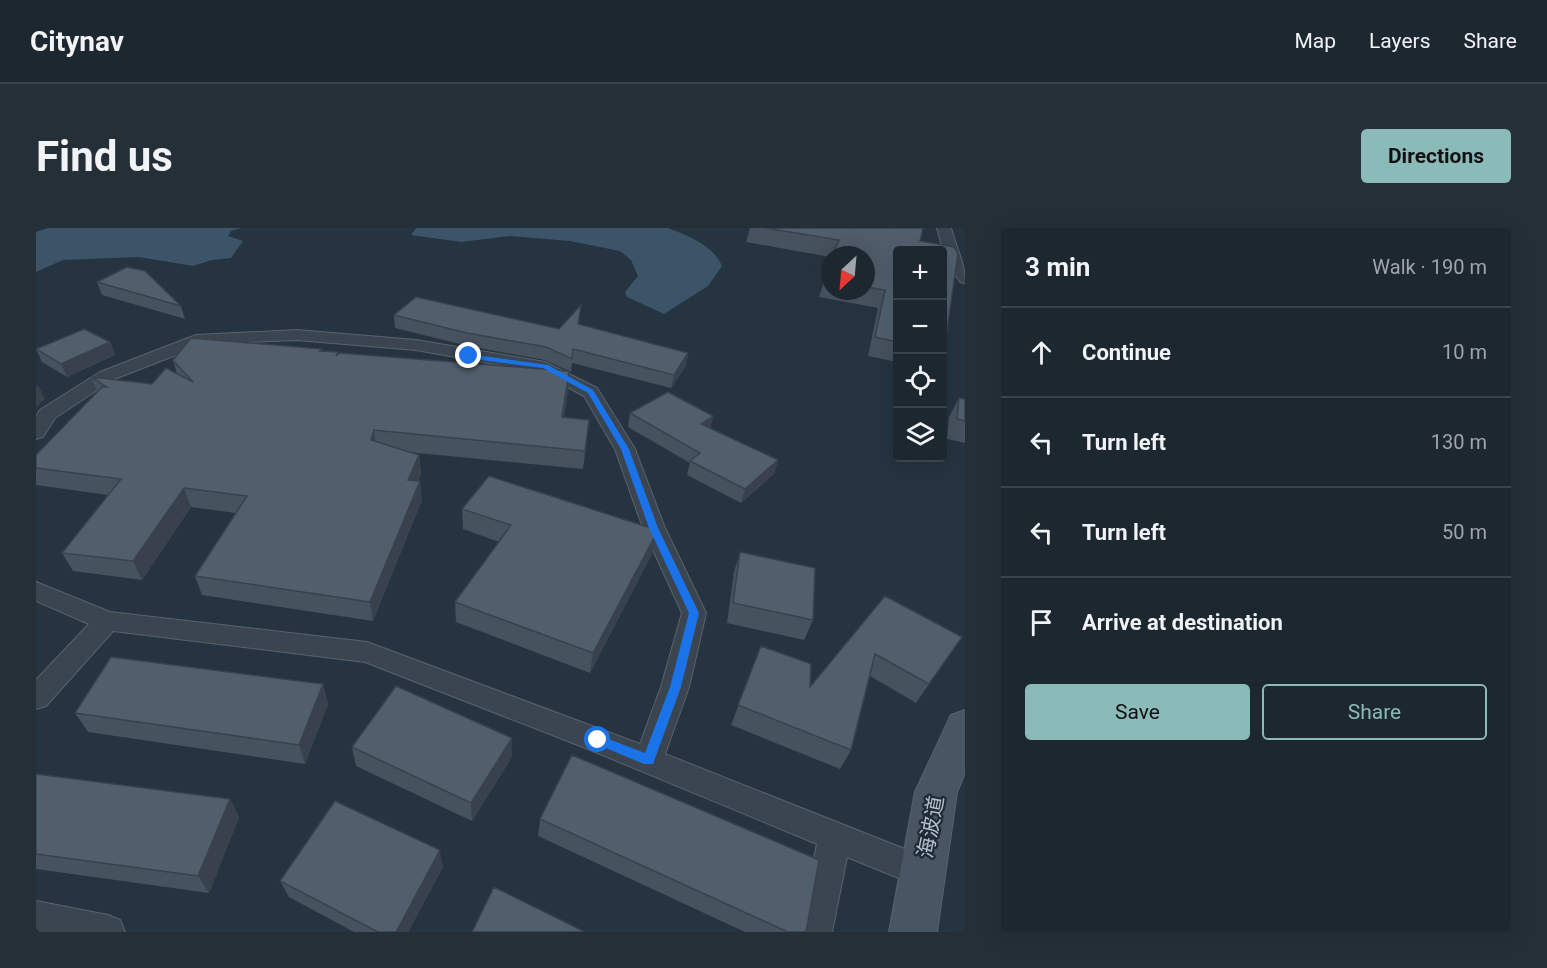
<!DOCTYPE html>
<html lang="en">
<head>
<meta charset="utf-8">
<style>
  :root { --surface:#1c2730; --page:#252f38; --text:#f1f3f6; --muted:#a0a5ab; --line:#3a444c; --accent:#8bbbb9 }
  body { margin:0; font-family:Roboto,"Noto Sans SC",sans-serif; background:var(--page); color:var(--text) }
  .controls { position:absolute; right:18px; top:18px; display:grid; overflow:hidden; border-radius:6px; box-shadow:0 6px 24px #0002 }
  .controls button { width:54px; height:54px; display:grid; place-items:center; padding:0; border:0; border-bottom:2px solid var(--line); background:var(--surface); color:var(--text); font:30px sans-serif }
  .compass { position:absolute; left:785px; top:18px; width:54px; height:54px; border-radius:50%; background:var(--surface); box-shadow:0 6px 24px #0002; rotate:206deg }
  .stop { position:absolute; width:18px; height:18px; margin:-14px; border:4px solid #1a73e8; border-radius:50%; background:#fff }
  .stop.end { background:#1a73e8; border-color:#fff; box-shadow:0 2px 6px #0008 }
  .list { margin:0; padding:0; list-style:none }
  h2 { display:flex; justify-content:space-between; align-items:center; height:78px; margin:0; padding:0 24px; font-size:26px }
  h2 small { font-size:20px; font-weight:400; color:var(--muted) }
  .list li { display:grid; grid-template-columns:39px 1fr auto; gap:18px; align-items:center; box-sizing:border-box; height:90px; padding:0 24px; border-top:2px solid var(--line) }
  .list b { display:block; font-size:22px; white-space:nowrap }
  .list em { font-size:20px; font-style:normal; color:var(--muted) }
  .actions { display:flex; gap:12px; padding:18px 24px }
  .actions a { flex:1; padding:14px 0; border:2px solid var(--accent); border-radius:6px; text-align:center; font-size:21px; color:var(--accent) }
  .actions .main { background:var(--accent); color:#111 }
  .icon { flex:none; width:33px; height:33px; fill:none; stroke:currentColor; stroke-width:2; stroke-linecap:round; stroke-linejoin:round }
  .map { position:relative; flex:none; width:929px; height:704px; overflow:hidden; border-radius:6px }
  header { display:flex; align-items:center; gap:36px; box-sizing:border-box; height:84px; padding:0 30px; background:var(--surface); border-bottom:2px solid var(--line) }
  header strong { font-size:28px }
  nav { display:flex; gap:33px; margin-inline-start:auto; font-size:21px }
  .intro { display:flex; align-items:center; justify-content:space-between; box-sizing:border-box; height:144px; padding:0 36px }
  h1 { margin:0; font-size:42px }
  .button { padding:15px 27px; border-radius:6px; background:var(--accent); color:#111; font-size:21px; font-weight:700 }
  main { display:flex; gap:36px; padding:0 36px }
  aside { flex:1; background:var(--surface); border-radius:6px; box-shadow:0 6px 24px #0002 }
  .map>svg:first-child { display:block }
  .water { fill:#3b5468 }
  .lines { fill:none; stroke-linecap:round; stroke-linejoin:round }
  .street-casing { stroke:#57636d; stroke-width:2 }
  .secondary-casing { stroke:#57636d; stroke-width:2 }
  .street { fill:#3a4550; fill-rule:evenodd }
  .secondary { fill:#485563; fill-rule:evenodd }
  .wall { fill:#46525e }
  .shaded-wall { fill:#39424c }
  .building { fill:#515f6d; stroke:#39424c; stroke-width:1.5 }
  .route { fill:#1a73e8 }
  .labels { text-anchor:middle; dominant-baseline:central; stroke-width:4.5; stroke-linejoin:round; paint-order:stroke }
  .near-street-label { font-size:21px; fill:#b6c0ca; stroke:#1e2a35 }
</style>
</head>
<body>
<header>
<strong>Citynav</strong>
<nav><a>Map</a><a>Layers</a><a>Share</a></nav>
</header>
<div class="intro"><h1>Find us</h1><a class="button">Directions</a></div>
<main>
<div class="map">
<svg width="929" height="704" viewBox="0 0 929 704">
  <rect width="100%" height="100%" fill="#253440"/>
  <path class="water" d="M 12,0 L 206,0 L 195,3 L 192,8 L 207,13 L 195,30 L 176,32 L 157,38 L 103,29 L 27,32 L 0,44 L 0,4 Z
    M 380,0 L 632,0 C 653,8 677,17 686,38 L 672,58 L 628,86 L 591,69 L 589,64 L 602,48 L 595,32 L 584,23 L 534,13 L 474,8 L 425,14 L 375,7 Z"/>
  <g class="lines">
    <defs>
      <path id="street" d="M 901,0 L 915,0 C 920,19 929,36 929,55 L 924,54 L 909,29 Z
        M 261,102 L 380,112 L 509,134 L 561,160 L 599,221 L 629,300 L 670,385 L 653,459 L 629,526 L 899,633 L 903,644 L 899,655 L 887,660 L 811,629 L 796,704 L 762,704 L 781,616 L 552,521 L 329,434 L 77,403 L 10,478 L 0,481 L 0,452 L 53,396 L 0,373 L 0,354 L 74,384 L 331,414 L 604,516 L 625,459 L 646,385 L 607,300 L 579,221 L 548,168 L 504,144 L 380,122 L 261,112 L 168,116 L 76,152 L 19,190 L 7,209 L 0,211 L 0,189 L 4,182 L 64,144 L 160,107 Z
        M 0,673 L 72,687 L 84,692 L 89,704 L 0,704 Z"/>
      <path id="secondary" d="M 929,482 L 929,545 L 921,564 L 901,704 L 853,704 L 879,564 L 915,487 Z"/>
    </defs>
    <use href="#street" class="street-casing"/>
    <use href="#secondary" class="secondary-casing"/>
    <use href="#street" class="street"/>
    <use href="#secondary" class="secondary"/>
  </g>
  <path class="wall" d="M 714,0 L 887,0 L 884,13 L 918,19 L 922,25 L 908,124 L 906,128 L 906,22 L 861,22 L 861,134 L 832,128 L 842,80 L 783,69 L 794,35 L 794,63 L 830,63 L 830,27 L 794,27 L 794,29 L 710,14 Z
    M 61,54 L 145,78 L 149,91 L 66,67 Z
    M 358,87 L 523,101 L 544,90 L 543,96 L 652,125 L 650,138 L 635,160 L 536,135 L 535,144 L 509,132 L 432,118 L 359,100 Z
    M 74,114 L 79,127 L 31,149 L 6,134 L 0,121 Z
    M 286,123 L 302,124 L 302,126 L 533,144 L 532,162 L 528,189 L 551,210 L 547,241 L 371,224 L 383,227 L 385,246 L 382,253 L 386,272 L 337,393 L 166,367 L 159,348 L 200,285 L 155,279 L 106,352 L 37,343 L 26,325 L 72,267 L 0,257 L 0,227 L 61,164 L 55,149 L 116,156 L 141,146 L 137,132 Z
    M 923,170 L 929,171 L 929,215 L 911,211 L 913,189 Z
    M 594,185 L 677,188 L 674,200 L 742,232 L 738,246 L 705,275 L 651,247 L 654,235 L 592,199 Z
    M 426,281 L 616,326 L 554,445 L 420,394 L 419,374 L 463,314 L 427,301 Z
    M 704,324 L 777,392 L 768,412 L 691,395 L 698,344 Z
    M 849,368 L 926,409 L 880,475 L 834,448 L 815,522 L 804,541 L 695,497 L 725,418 L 774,459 Z
    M 287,456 L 292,476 L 269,536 L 52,504 L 39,485 Z
    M 476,510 L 476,529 L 436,593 L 320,538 L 316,519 Z
    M 0,546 L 194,571 L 203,589 L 173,665 L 0,641 Z
    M 504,591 L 770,704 L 709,704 L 502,608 Z
    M 407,639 L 372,704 L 318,704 L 253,669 L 244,653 Z"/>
  <path class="shaded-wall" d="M 74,114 L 79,127 L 31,149 L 25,136 Z
    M 652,125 L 650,138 L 635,160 L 638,147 Z
    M 533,144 L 532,162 L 525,207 L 526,189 Z
    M 2,157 L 9,171 L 0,179 L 0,159 Z
    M 677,188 L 674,202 L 665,196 Z
    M 338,202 L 340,221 L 335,212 Z
    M 383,227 L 385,246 L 375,270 L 372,252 Z
    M 742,232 L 738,246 L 705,275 L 709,261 Z
    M 384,253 L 386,272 L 337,393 L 334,374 Z
    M 148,260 L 155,279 L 106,352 L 97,333 Z
    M 620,306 L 616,326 L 554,445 L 557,425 Z
    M 287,456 L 292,476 L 269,536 L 263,517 Z
    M 476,510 L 476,529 L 436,593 L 435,575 Z
    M 194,571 L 203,589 L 173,665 L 162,648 Z
    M 404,622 L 407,639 L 372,704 L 360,704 Z"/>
  <path class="building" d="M 730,0 L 887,0 L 884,13 L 918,19 L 922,25 L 908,124 L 906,123 L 906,22 L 861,22 L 861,114 L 839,109 L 849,62 L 830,59 L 830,27 L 797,27 L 803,12 Z
    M 794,35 L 794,52 L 788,51 Z
    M 91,39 L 109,43 L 145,78 L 61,54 Z
    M 380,69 L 523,101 L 545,77 L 542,96 L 652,125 L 638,147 L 537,121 L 536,131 L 510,119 L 431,105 L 358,87 Z
    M 48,101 L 74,114 L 25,136 L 0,121 Z
    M 155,110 L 286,121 L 284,123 L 302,124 L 300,128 L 304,125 L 531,143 L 533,144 L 526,189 L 553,192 L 549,223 L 338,202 L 335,212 L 383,227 L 372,252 L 384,253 L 334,374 L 159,348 L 211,268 L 148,260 L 97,333 L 26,325 L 85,251 L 0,240 L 0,227 L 66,159 L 71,159 L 55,149 L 116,156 L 130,140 L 157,154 L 137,132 Z
    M 632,164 L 677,188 L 665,196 L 742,232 L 709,261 L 654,233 L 664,225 L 594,185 Z
    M 923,170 L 929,171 L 929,193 L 921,191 Z
    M 453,248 L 618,301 L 620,306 L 557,425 L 419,374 L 475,297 L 426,281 Z
    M 704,324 L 779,340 L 777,392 L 697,375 Z
    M 849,368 L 926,409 L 893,456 L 839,426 L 815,522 L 702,477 L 725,418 L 775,436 L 774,459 Z
    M 75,429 L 287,456 L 263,517 L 39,485 Z
    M 360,458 L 476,510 L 435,575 L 316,519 Z
    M 536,527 L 783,632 L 770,704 L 752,704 L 504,591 Z
    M 0,546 L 194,571 L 162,648 L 0,626 Z
    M 299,573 L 404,622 L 360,704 L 342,704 L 244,653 Z
    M 458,659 L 549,704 L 436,704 Z"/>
  <path class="route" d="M 433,126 L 512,137 L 557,162 L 593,221 L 622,300 L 663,385 L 645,459 L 617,536 L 608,536 L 558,515 L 557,512 L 562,507 L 609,525 L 634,459 L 653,385 L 613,300 L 585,221 L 552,165 L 507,140 L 430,130 Z"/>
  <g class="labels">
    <g class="near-street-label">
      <text transform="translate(895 599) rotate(-79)">海波道</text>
    </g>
  </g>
</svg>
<div class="controls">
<button>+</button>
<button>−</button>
<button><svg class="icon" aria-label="locate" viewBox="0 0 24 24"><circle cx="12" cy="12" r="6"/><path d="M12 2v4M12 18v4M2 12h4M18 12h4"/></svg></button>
<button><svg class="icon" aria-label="layers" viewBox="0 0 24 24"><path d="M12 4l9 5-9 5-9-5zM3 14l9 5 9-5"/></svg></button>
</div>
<svg class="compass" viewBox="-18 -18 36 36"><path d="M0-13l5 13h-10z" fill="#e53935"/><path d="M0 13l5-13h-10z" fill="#a0a5ab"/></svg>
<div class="stop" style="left:562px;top:512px"></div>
<div class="stop end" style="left:433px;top:128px"></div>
</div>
<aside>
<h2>3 min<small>Walk · 190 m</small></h2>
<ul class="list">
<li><svg class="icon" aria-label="ahead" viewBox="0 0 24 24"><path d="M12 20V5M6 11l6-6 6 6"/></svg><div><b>Continue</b></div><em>10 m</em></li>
<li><svg class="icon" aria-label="left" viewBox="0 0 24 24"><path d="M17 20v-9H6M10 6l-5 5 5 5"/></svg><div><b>Turn left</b></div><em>130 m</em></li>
<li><svg class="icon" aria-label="left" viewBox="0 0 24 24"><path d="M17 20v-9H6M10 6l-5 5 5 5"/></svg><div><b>Turn left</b></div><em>50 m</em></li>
<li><svg class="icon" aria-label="arrive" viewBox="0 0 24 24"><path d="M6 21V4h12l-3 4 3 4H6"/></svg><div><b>Arrive at destination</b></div></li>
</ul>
<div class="actions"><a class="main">Save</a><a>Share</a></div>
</aside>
</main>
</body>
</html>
